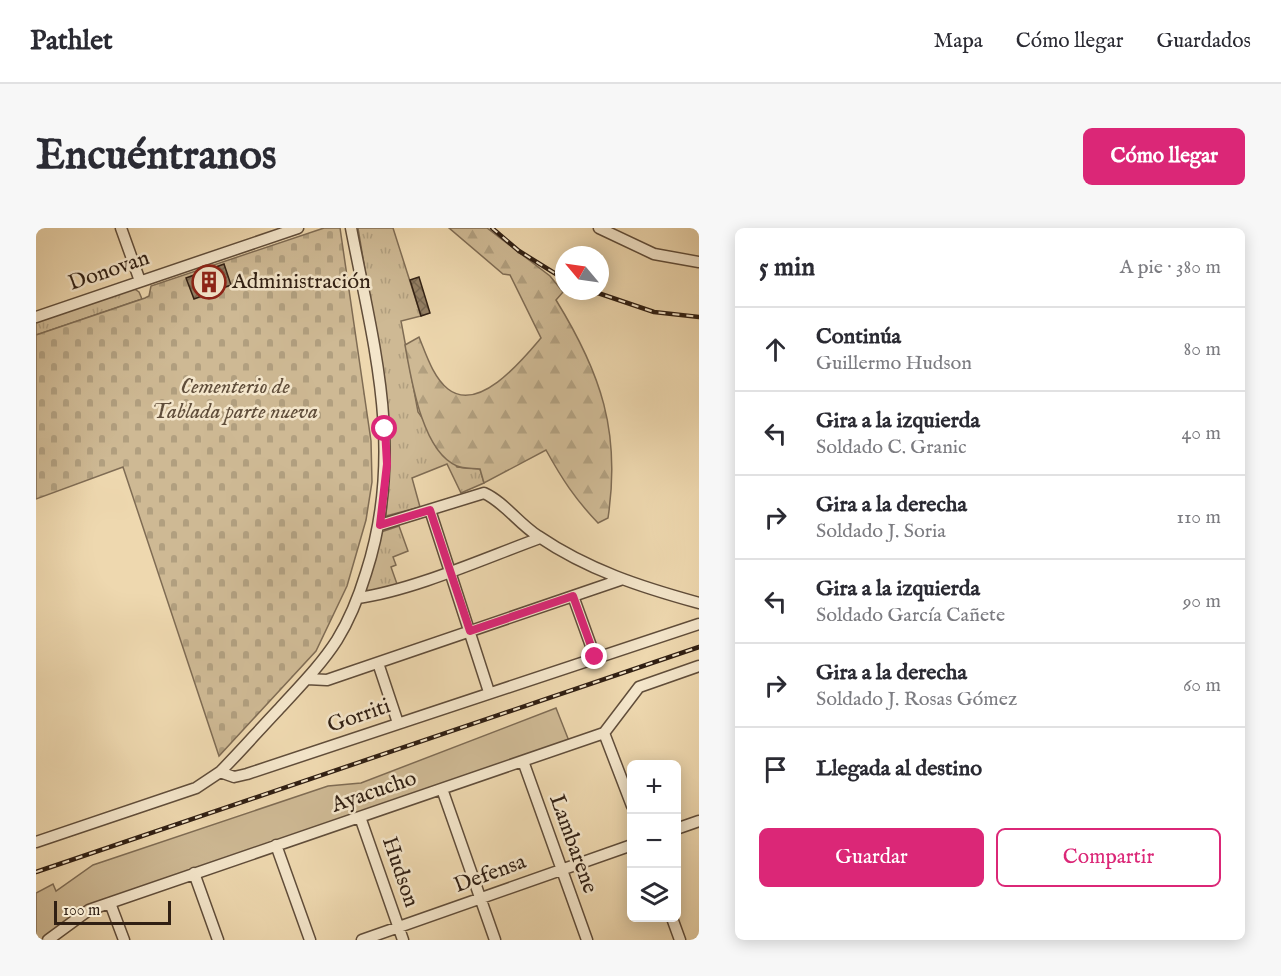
<!DOCTYPE html>
<html lang="es">
<head>
<meta charset="utf-8">
<style>
  :root { --surface:#fff; --page:#f7f7f7; --text:#2b2b33; --muted:#7c7c81; --line:#e1e1e2; --accent:#db2777 }
  body { margin:0; font-family:"IM FELL English",serif; background:var(--page); color:var(--text) }
  .controls { position:absolute; right:18px; bottom:18px; display:grid; overflow:hidden; border-radius:9px; box-shadow:0 3px 15px #0003 }
  .controls button { width:54px; height:54px; display:grid; place-items:center; padding:0; border:0; border-bottom:2px solid var(--line); background:var(--surface); color:var(--text); font:30px sans-serif }
  .compass { position:absolute; left:519px; top:18px; width:54px; height:54px; border-radius:50%; background:var(--surface); box-shadow:0 3px 15px #0003; rotate:299deg }
  .scale { position:absolute; left:18px; bottom:15px; width:117px; box-sizing:border-box; padding-left:6px; border:3px solid #301f13; border-top:0; font-size:16px; line-height:21px; white-space:nowrap; color:#301f13; -webkit-text-stroke:4px #f4e6cb; paint-order:stroke }
  .stop { position:absolute; width:18px; height:18px; margin:-14px; border:4px solid #db2777; border-radius:50%; background:#fff }
  .stop.end { background:#db2777; border-color:#fff; box-shadow:0 2px 6px #0008 }
  .list { margin:0; padding:0; list-style:none }
  h2 { display:flex; justify-content:space-between; align-items:center; height:78px; margin:0; padding:0 24px; font-size:26px }
  h2 small { font-size:20px; font-weight:400; color:var(--muted) }
  .list li { display:grid; grid-template-columns:39px 1fr auto; gap:18px; align-items:center; box-sizing:border-box; height:84px; padding:0 24px; border-top:2px solid var(--line) }
  .list b { display:block; font-size:22px; white-space:nowrap }
  .list p { margin:0; font-size:20px; white-space:nowrap; color:var(--muted) }
  .list em { font-size:20px; font-style:normal; color:var(--muted) }
  .actions { display:flex; gap:12px; padding:18px 24px }
  .actions a { flex:1; padding:14px 0; border:2px solid var(--accent); border-radius:9px; text-align:center; font-size:21px; color:var(--accent) }
  .actions .main { background:var(--accent); color:#fff }
  .icon { flex:none; width:33px; height:33px; fill:none; stroke:currentColor; stroke-width:2; stroke-linecap:round; stroke-linejoin:round }
  .map { position:relative; flex:none; width:663px; height:712px; overflow:hidden; border-radius:9px }
  header { display:flex; align-items:center; gap:36px; box-sizing:border-box; height:84px; padding:0 30px; background:var(--surface); border-bottom:2px solid var(--line) }
  header strong { font-size:28px }
  nav { display:flex; gap:33px; margin-inline-start:auto; font-size:21px }
  .intro { display:flex; align-items:center; justify-content:space-between; box-sizing:border-box; height:144px; padding:0 36px }
  h1 { margin:0; font-size:42px }
  .button { padding:15px 27px; border-radius:9px; background:var(--accent); color:#fff; font-size:21px; font-weight:700 }
  main { display:flex; gap:36px; padding:0 36px }
  aside { flex:1; background:var(--surface); border-radius:9px; box-shadow:0 3px 15px #0003 }
  .map>svg:first-child { display:block }
  .grass { fill:url(#grass-tufts); stroke:#7f6c54; stroke-width:1.5 }
  .forest { fill:url(#forest-firs); stroke:#7f6c54; stroke-width:1.5 }
  .cemetery { fill:url(#cemetery-stones); stroke:#7f6c54; stroke-width:1.5 }
  .park { fill:#ceb994; stroke:#7f6c54; stroke-width:1.5 }
  .building { fill:url(#building-cross-hatch); stroke:#301f13; stroke-width:1.5 }
  .lines { fill:none; stroke-linecap:round; stroke-linejoin:round }
  .minor-casing { stroke:#604d3a; stroke-width:13 }
  .minor { stroke:#f4e6cb; stroke-width:10 }
  .rail-casing { stroke:#301f13; stroke-width:4.5 }
  .rail { stroke:#f4e6cb; stroke-width:2; stroke-dasharray:7; stroke-linecap:butt }
  .route { stroke:#db2777; stroke-width:8 }
  .labels { text-anchor:middle; dominant-baseline:central; stroke-width:5; stroke-linejoin:round; paint-order:stroke }
  .street-label { font-size:22px; fill:#301f13; stroke:#f4e6cb }
  .poi-label { font-size:22px; fill:#301f13; stroke:#f4e6cb; text-anchor:start }
  .park-label { font-size:22px; font-style:italic; fill:#5f4d3a; stroke:#f4e6cb }
</style>
</head>
<body>
<header>
<strong>Pathlet</strong>
<nav><a>Mapa</a><a>Cómo llegar</a><a>Guardados</a></nav>
</header>
<div class="intro"><h1>Encuéntranos</h1><a class="button">Cómo llegar</a></div>
<main>
<div class="map">
<svg width="663" height="712" viewBox="0 0 663 712">
  <defs>
    <pattern id="grass-tufts" width="24" height="20" patternUnits="userSpaceOnUse" patternTransform="scale(1.5)"><rect width="24" height="20" fill="#ceb994"/><path d="M3 7l-1-3M5 7V3M7 7l1-3M15 17l-1-3M17 17v-4M19 17l1-3" fill="none" stroke="#b19f7f"/></pattern>
    <pattern id="forest-firs" width="22" height="20" patternUnits="userSpaceOnUse" patternTransform="scale(1.5)"><rect width="22" height="20" fill="#ceb994"/><path d="M5 1l3.5 6h-7zM16 11l3.5 6h-7z" fill="#b19f7f"/></pattern>
    <pattern id="cemetery-stones" width="16" height="16" patternUnits="userSpaceOnUse" patternTransform="scale(1.5)"><rect width="16" height="16" fill="#ceb994"/><path d="M2 7V4a2 2 0 0 1 4 0v3zM10 15v-3a2 2 0 0 1 4 0v3z" fill="#b19f7f"/></pattern>
    <pattern id="building-cross-hatch" width="8" height="8" patternUnits="userSpaceOnUse" patternTransform="scale(1.5)"><rect width="8" height="8" fill="#937f64"/><path d="M0 0l8 8M0 8l8-8" fill="none" stroke="#786751"/></pattern>
  </defs>
  <rect width="100%" height="100%" fill="#eed8af"/>
  <filter id="stains"><feTurbulence type="fractalNoise" baseFrequency=".00333" numOctaves="4"/><feColorMatrix values="0 0 0 0 .2 0 0 0 0 .09 0 0 0 0 .02 0 0 0 .5 -.17"/></filter>
  <radialGradient id="worn" r=".72"><stop offset=".6" stop-color="#630" stop-opacity="0"/><stop offset="1" stop-color="#630" stop-opacity=".3"/></radialGradient>
  <path class="grass" d="M 322,0 L 357,0 L 385,88 L 365,93 L 382,184 L 421,239 L 444,241 L 448,255 L 425,265 L 411,236 L 376,250 L 384,279 L 350,288 L 354,228 L 347,151 Z
    M 97,60 L 103,64 L 106,71 L 0,107 L 0,92 Z
    M 363,298 L 372,323 L 357,329 L 360,337 L 355,339 L 361,356 L 334,366 L 330,364 L 328,360 L 345,304 Z"/>
  <path class="forest" d="M 413,0 L 451,0 L 514,48 L 527,64 L 520,72 C 565,145 585,204 572,290 L 562,295 C 539,271 526,251 510,222 L 448,255 L 444,241 C 437,240 427,241 421,238 C 386,224 375,150 369,117 L 383,109 C 390,126 397,149 412,161 C 443,186 488,130 505,110 L 474,47 L 467,46 Z"/>
  <path class="cemetery" d="M 288,0 L 304,0 L 335,213 L 336,254 L 330,292 L 311,358 L 280,423 L 183,528 L 87,239 L 0,271 L 0,107 L 109,70 L 113,68 L 115,58 Z"/>
  <path class="park" d="M 520,480 L 533,513 L 53,680 L 9,712 L 0,712 L 0,665 L 17,656 L 20,663 L 57,637 L 292,558 L 325,555 Z"/>
  <path class="building" d="M 188,36 L 195,57 L 158,71 L 150,50 Z
    M 383,49 L 394,85 L 385,88 L 374,52 Z"/>
  <g class="lines">
    <defs>
      <path id="minor" d="M 85,0 L 104,53
        M 563,0 L 618,26 L 663,34
        M 0,89 L 262,0
        M 394,282 L 453,464
        M 344,297 L 448,265 C 468,274 483,296 502,308 C 552,342 605,359 663,375
        M 537,368 L 559,429
        M 322,370 C 378,362 449,330 504,310
        M 342,435 L 362,495
        M 271,451 L 291,452 L 584,352
        M 568,505 L 596,578
        M 487,533 L 551,712
        M 184,544 C 204,524 223,502 243,481 C 263,459 285,437 301,412 C 314,391 323,368 330,345 C 369,225 338,119 315,0
        M 406,561 L 459,712
        M 324,589 L 367,712
        M 640,601 L 663,593
        M 0,614 L 160,560 L 184,544 L 198,549 L 211,546 L 663,396
        M 240,617 L 274,712
        M 158,645 L 182,712
        M 74,675 L 88,712
        M 636,690 L 644,712
        M 12,712 L 53,682 L 568,505 L 603,459 L 663,438
        M 326,712 L 596,617"/>
    </defs>
    <use href="#minor" class="minor-casing"/>
    <use href="#minor" class="minor"/>
    <defs>
      <path id="rail" d="M 456,0 L 483,23 L 528,51
        M 556,63 L 618,84 L 663,89
        M 0,644 L 663,419"/>
    </defs>
    <use href="#rail" class="rail-casing"/>
    <use href="#rail" class="rail"/>
  </g>
  <g class="lines">
    <path class="route" d="M 349,201 L 351,236 L 344,297 L 394,282 L 434,403 L 537,368 L 559,429"/>
  </g>
  <defs>
    <symbol id="building-ring" viewBox="-11 -11 22 22"><circle r="9.5" fill="#f4e6cb" stroke="#8f2418" stroke-width="1.5"/><path d="M-4-6H4V6H1V3H-1V6H-4ZM-2.5-4.3h1.7v1.8h-1.7ZM.8-4.3h1.7v1.8H.8ZM-2.5-1h1.7V.8h-1.7ZM.8-1h1.7V.8H.8Z" fill="#8f2418"/></symbol>
  </defs>
  <g fill-rule="evenodd">
    <use href="#building-ring" x="154" y="35" width="38" height="38"/>
  </g>
  <g class="labels">
    <g class="street-label">
      <text transform="translate(73 43) rotate(-19)">Donovan</text>
      <text transform="translate(323 488) rotate(-19)">Gorriti</text>
      <text transform="translate(338 564) rotate(-19)">Ayacucho</text>
      <text transform="translate(537 616) rotate(70)">Lambarene</text>
      <text transform="translate(364 644) rotate(71)">Hudson</text>
      <text transform="translate(454 646) rotate(-20)">Defensa</text>
    </g>
    <g class="poi-label">
      <text x="196" y="54">Administración</text>
    </g>
    <g class="park-label">
      <text x="199" y="159">Cementerio de<tspan x="199" dy="25">Tablada parte nueva</tspan></text>
    </g>
  </g>
  <rect width="100%" height="100%" filter="url(#stains)"/>
  <rect width="100%" height="100%" fill="url(#worn)"/>
</svg>
<div class="controls">
<button>+</button>
<button>−</button>
<button><svg class="icon" aria-label="layers" viewBox="0 0 24 24"><path d="M12 4l9 5-9 5-9-5zM3 14l9 5 9-5"/></svg></button>
</div>
<svg class="compass" viewBox="-18 -18 36 36"><path d="M0-13l5 13h-10z" fill="#e53935"/><path d="M0 13l5-13h-10z" fill="#7c7c81"/></svg>
<div class="scale">100 m</div>
<div class="stop" style="left:349px;top:201px"></div>
<div class="stop end" style="left:559px;top:429px"></div>
</div>
<aside>
<h2>5 min<small>A pie · 380 m</small></h2>
<ul class="list">
<li><svg class="icon" aria-label="ahead" viewBox="0 0 24 24"><path d="M12 20V5M6 11l6-6 6 6"/></svg><div><b>Continúa</b><p>Guillermo Hudson</p></div><em>80 m</em></li>
<li><svg class="icon" aria-label="left" viewBox="0 0 24 24"><path d="M17 20v-9H6M10 6l-5 5 5 5"/></svg><div><b>Gira a la izquierda</b><p>Soldado C. Granic</p></div><em>40 m</em></li>
<li><svg class="icon" aria-label="right" viewBox="0 0 24 24"><path d="M7 20v-9h11M14 6l5 5-5 5"/></svg><div><b>Gira a la derecha</b><p>Soldado J. Soria</p></div><em>110 m</em></li>
<li><svg class="icon" aria-label="left" viewBox="0 0 24 24"><path d="M17 20v-9H6M10 6l-5 5 5 5"/></svg><div><b>Gira a la izquierda</b><p>Soldado García Cañete</p></div><em>90 m</em></li>
<li><svg class="icon" aria-label="right" viewBox="0 0 24 24"><path d="M7 20v-9h11M14 6l5 5-5 5"/></svg><div><b>Gira a la derecha</b><p>Soldado J. Rosas Gómez</p></div><em>60 m</em></li>
<li><svg class="icon" aria-label="arrive" viewBox="0 0 24 24"><path d="M6 21V4h12l-3 4 3 4H6"/></svg><div><b>Llegada al destino</b></div></li>
</ul>
<div class="actions"><a class="main">Guardar</a><a>Compartir</a></div>
</aside>
</main>
</body>
</html>
